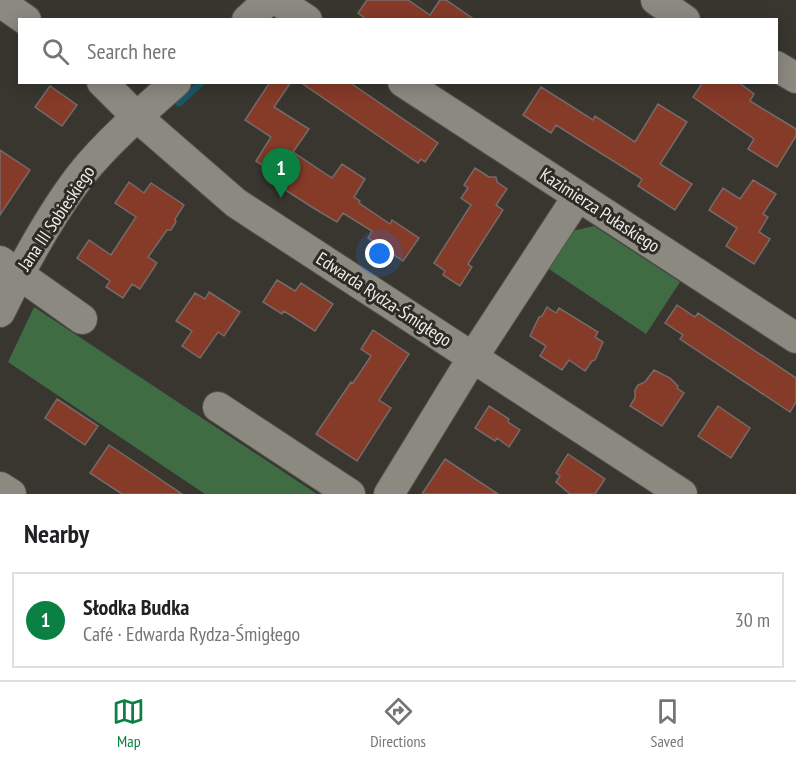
<!DOCTYPE html>
<html lang="en">
<head>
<meta charset="utf-8">
<style>
  :root { --surface:#fff; --page:#f6f6f6; --text:#202124; --muted:#757577; --line:#e0e0e0; --accent:#0b8043 }
  body { margin:0; font-family:"PT Sans Narrow",sans-serif; background:var(--page); color:var(--text) }
  .you { position:absolute; left:380px; top:254px; width:21px; height:21px; margin:-15px; border:4px solid #fff; border-radius:50%; background:#1a73e8; box-shadow:0 0 0 9px #1a73e833 }
  .badge { display:grid; place-items:center; width:39px; height:39px; border-radius:50%; background:var(--accent); color:#fff; font-size:20px; font-weight:700 }
  .pin { position:absolute; translate:-50% -50px; filter:drop-shadow(0 2px 3px #0008) }
  .pin::after { content:''; position:absolute; top:32px; width:21px; height:18px; background:inherit; clip-path:polygon(0 0,100% 0,50% 100%) }
  .list { margin:0; padding:0; list-style:none }
  h2 { display:flex; justify-content:space-between; align-items:center; height:78px; margin:0; padding:0 24px; font-size:26px }
  h2 small { font-size:20px; font-weight:400; color:var(--muted) }
  .list li { display:grid; grid-template-columns:39px 1fr auto; gap:18px; align-items:center; box-sizing:border-box; height:96px; margin:0 12px 12px; padding:0 12px; border:2px solid var(--line); border-radius:0px }
  .list b { display:block; font-size:22px; white-space:nowrap }
  .list p { margin:0; font-size:20px; white-space:nowrap; color:var(--muted) }
  .list em { font-size:20px; font-style:normal; color:var(--muted) }
  .icon { flex:none; width:33px; height:33px; fill:none; stroke:currentColor; stroke-width:2; stroke-linecap:round; stroke-linejoin:round }
  .map { position:relative; flex:none; width:796px; height:494px; overflow:hidden }
  .search { position:absolute; background:var(--surface); box-shadow:0 3px 15px #0003; left:18px; right:18px; top:18px; height:66px; display:flex; align-items:center; gap:15px; box-sizing:border-box; padding:0 21px; border-radius:0px; color:var(--muted); font-size:22px }
  .sheet { height:186px; background:var(--surface) }
  nav { display:flex; justify-content:space-around; align-items:center; box-sizing:border-box; height:84px; border-top:2px solid var(--line); background:var(--surface); font-size:16px; color:var(--muted) }
  nav a { display:grid; justify-items:center; gap:3px }
  nav .on { color:var(--accent) }
  .map>svg:first-child { display:block }
  .green { fill:#406c44 }
  .lines { fill:none; stroke-linecap:round; stroke-linejoin:round }
  .stream { stroke:#195866; stroke-width:7 }
  .building { fill:#863a28; stroke:#756b69; stroke-width:1.5 }
  .minor-casing { stroke:#55534e; stroke-width:32 }
  .minor { stroke:#8c8981; stroke-width:30 }
  .labels { text-anchor:middle; dominant-baseline:central; stroke-width:6; stroke-linejoin:round; paint-order:stroke }
  .street-label { font-size:18px; fill:#eeede9; stroke:#2e2b25 }
</style>
</head>
<body>
<div class="map">
<svg width="796" height="494" viewBox="0 0 796 494">
  <rect width="100%" height="100%" fill="#38362f"/>
  <path class="green" d="M 594,226 L 680,282 L 646,334 L 549,269 L 572,231 Z
    M 34,307 L 317,494 L 205,494 L 8,362 Z"/>
  <g class="lines">
    <path class="stream" d="M 179,103 L 202,82"/>
  </g>
  <path class="building" d="M 367,0 L 408,0 L 430,15 L 440,0 L 446,0 L 475,20 L 367,20 L 358,13 Z
    M 270,82 L 291,82 L 274,107 L 309,129 L 293,152 L 332,178 L 342,164 L 365,179 L 354,197 L 360,201 L 359,203 L 390,224 L 392,220 L 419,238 L 403,261 L 368,238 L 372,231 L 343,213 L 337,222 L 315,209 L 279,186 L 284,179 L 256,161 L 271,137 L 245,120 Z
    M 300,82 L 349,82 L 438,143 L 425,162 L 421,159 L 418,163 Z
    M 703,82 L 738,82 L 754,94 L 750,101 L 796,129 L 796,136 L 777,167 L 748,149 L 754,139 L 693,97 Z
    M 50,86 L 77,105 L 62,126 L 35,107 Z
    M 541,87 L 593,120 L 595,116 L 635,142 L 658,104 L 687,122 L 660,164 L 692,184 L 675,210 L 638,186 L 642,179 L 556,125 L 551,133 L 523,115 Z
    M 0,150 L 30,170 L 0,215 Z
    M 475,168 L 489,177 L 496,177 L 497,182 L 507,189 L 496,205 L 503,210 L 468,264 L 472,267 L 460,286 L 443,275 L 445,271 L 434,263 L 471,205 L 461,198 L 468,188 L 464,185 Z
    M 753,180 L 776,194 L 763,214 L 768,217 L 759,232 L 770,239 L 754,264 L 726,246 L 737,228 L 709,210 L 723,188 L 740,199 Z
    M 129,182 L 144,193 L 151,183 L 184,205 L 175,219 L 176,222 L 171,230 L 167,230 L 148,257 L 157,263 L 140,289 L 132,284 L 123,298 L 106,287 L 110,281 L 77,258 L 89,240 L 111,255 L 136,217 L 115,203 Z
    M 277,280 L 295,291 L 301,283 L 333,304 L 315,331 L 284,311 L 282,314 L 263,302 Z
    M 209,292 L 240,312 L 224,336 L 218,332 L 200,358 L 182,346 L 192,331 L 176,321 L 195,293 L 205,299 Z
    M 677,305 L 695,317 L 698,313 L 796,378 L 796,402 L 790,412 L 680,339 L 683,335 L 665,323 Z
    M 547,307 L 556,313 L 559,308 L 598,332 L 595,337 L 603,342 L 595,360 L 592,361 L 585,371 L 569,360 L 562,370 L 540,356 L 546,346 L 530,336 L 539,317 L 542,316 Z
    M 373,330 L 409,354 L 379,400 L 391,408 L 357,461 L 316,434 L 351,382 L 353,383 L 371,356 L 361,349 Z
    M 654,370 L 670,378 L 678,386 L 677,388 L 684,393 L 662,426 L 630,406 L 635,398 L 635,390 L 638,385 L 645,382 Z
    M 57,399 L 98,426 L 85,445 L 45,418 Z
    M 489,406 L 509,419 L 508,422 L 520,430 L 509,447 L 497,438 L 495,441 L 475,428 Z
    M 718,406 L 750,428 L 731,458 L 698,436 Z
    M 109,445 L 142,467 L 182,494 L 122,494 L 90,473 Z
    M 568,454 L 605,479 L 595,494 L 570,494 L 556,482 L 560,476 L 556,473 Z
    M 445,459 L 498,494 L 422,494 Z"/>
  <g class="lines">
    <defs>
      <path id="minor" d="M 277,0 L 307,20
        M 656,0 L 685,20
        M 0,2 L 26,20
        M 247,20 L 269,0
        M 776,66 L 796,78
        M 102,82 L 137,117 L 236,203 L 682,494
        M 403,82 L 796,338
        M 0,261 L 82,319
        M 0,312 C 23,265 48,218 80,176 C 106,143 144,110 176,82
        M 218,407 L 350,494
        M 0,487 L 11,494
        M 389,494 L 473,357 L 578,196"/>
    </defs>
    <use href="#minor" class="minor-casing"/>
    <use href="#minor" class="minor"/>
  </g>
  <g class="labels">
    <g class="street-label">
      <text transform="translate(600 210) rotate(33)">Kazimierza Pułaskiego</text>
      <text transform="translate(56 218) rotate(-56)">Jana III Sobieskiego</text>
      <text transform="translate(384 299) rotate(33)">Edwarda Rydza-Śmigłego</text>
    </g>
  </g>
</svg>
<div class="you"></div>
<div class="pin badge" style="left:281px;top:198px">1</div>
<div class="search"><svg class="icon" aria-label="search" viewBox="0 0 24 24"><circle cx="10" cy="10" r="6"/><path d="M15 15l6 6"/></svg>Search here</div>
</div>
<section class="sheet">
<h2>Nearby<small></small></h2>
<ul class="list">
<li><span class="badge">1</span><div><b>Słodka Budka</b><p>Café · Edwarda Rydza-Śmigłego</p></div><em>30 m</em></li>
</ul>
</section>
<nav>
<a class="on"><svg class="icon" aria-label="map" viewBox="0 0 24 24"><path d="M3 6l6-2 6 2 6-2v14l-6 2-6-2-6 2zM9 4v14M15 6v14"/></svg>Map</a>
<a><svg class="icon" aria-label="directions" viewBox="0 0 24 24"><path d="M12 3l9 9-9 9-9-9zM9 14v-3h6M13 9l2 2-2 2"/></svg>Directions</a>
<a><svg class="icon" aria-label="saved" viewBox="0 0 24 24"><path d="M7 4h10v16l-5-4-5 4z"/></svg>Saved</a>
</nav>
</body>
</html>
